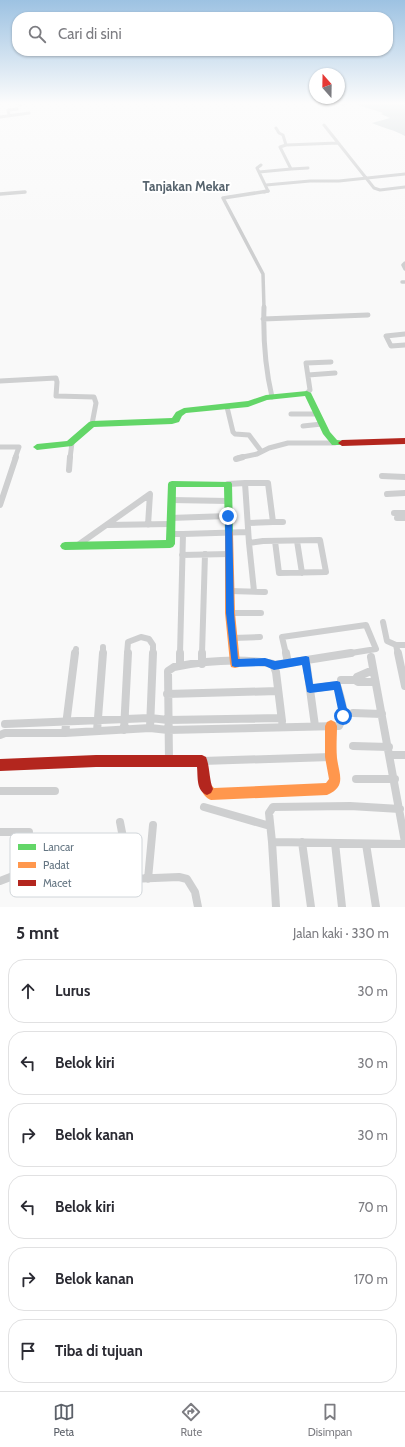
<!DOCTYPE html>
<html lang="id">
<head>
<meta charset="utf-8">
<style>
  :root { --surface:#fff; --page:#f2f2f3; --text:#2b2b33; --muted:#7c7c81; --line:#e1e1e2; --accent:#5c6169 }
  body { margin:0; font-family:Cabin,sans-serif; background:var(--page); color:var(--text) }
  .compass { position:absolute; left:309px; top:68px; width:36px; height:36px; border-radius:50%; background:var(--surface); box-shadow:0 1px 3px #0004; rotate:340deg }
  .stop { position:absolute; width:12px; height:12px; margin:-9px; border:3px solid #1a73e8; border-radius:50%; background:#fff }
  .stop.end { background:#1a73e8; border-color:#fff; box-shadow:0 1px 4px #0008 }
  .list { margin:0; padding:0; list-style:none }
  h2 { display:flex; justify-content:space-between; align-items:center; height:52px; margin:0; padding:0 16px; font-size:17px }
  h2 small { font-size:13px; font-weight:400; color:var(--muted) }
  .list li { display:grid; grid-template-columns:26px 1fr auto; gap:12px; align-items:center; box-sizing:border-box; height:64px; margin:0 8px 8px; padding:0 8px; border:1px solid var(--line); border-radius:16px }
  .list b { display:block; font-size:15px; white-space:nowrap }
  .list em { font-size:13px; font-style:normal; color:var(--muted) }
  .icon { flex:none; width:22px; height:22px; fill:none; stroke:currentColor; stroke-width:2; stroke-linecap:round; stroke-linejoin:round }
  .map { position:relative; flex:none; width:405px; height:907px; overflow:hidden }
  .search { position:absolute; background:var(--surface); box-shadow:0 1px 3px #0004; left:12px; right:12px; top:12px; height:44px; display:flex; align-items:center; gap:10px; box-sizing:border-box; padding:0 14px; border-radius:16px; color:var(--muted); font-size:15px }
  .sheet { height:484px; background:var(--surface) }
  nav { display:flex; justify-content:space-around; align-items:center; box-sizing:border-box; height:56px; border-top:1px solid var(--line); background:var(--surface); font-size:11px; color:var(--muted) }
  nav a { display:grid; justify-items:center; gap:2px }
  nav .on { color:var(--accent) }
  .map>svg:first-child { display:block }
  .water { fill:#ced6d9 }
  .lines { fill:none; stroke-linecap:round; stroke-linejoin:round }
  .street-far4 { stroke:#cecfd0; stroke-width:3 }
  .street-far3 { stroke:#cecfd0; stroke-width:3.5 }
  .street-far2 { stroke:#cecfd0; stroke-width:5 }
  .street-far1 { stroke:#cecfd0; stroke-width:6 }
  .street { stroke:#cecfd0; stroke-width:8 }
  .fast { fill:#63d668; fill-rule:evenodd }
  .slow { fill:#ff974d; fill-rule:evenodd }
  .jam { fill:#b3261e; fill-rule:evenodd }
  .route { fill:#1a73e8 }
  .labels { text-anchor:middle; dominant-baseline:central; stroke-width:4; stroke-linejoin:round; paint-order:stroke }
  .far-quarter-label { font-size:13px; font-weight:bold; fill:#57646e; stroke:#fff }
  .key { fill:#fff; stroke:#d1d6da; stroke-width:1 }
  .key-label { font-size:11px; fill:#657683 }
</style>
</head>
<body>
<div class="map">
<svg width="405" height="907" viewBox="0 0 405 907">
  <rect width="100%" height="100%" fill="#f9f9f9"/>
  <path class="water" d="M 328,102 L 405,102 L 405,136 C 395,130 383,128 372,123 L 390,118 L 381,114 L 383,113 L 352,103 L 343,106 Z"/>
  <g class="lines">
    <path class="street-far4" d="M 20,105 L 22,102
      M 9,115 L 8,110 L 17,109
      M 0,117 L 29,113
      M 324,125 L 374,188 L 380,190 L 405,187
      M 286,145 L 338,143
      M 261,165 L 257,168 L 268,191 L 264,192
      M 291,169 L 308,168
      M 259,172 L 291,169 L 280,147 L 286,145 L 283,135 L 279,133 L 276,128
      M 266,185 L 310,181 L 339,181 L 405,174"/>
    <path class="street-far3" d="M 0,194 L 25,192
      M 405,263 L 403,265 L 405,269
      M 402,282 L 405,282
      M 264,308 L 263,274 L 223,198 L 268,191"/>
    <path class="street-far2" d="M 264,307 C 263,338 265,367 272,397
      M 263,319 L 368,315
      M 405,334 L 386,336 L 391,346 L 405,345
      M 308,375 L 335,373
      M 0,381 L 56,378 L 57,382 L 56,396 L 94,397 L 96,403 L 92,424
      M 307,393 L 310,390 L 306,363 L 331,362
      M 227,407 L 233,432 L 235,434 L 249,435 L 261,451
      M 291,414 L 317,414
      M 303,426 L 322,424
      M 0,447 L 19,447 L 15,458
      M 70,458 L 72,443
      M 238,458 L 257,454 L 269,448 L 288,443 L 335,443"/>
    <path class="street-far1" d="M 236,459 L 243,457
      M 69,470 L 70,457
      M 382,476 L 405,477
      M 245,483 L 268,483 L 273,522 L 248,523
      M 228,484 L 245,483 L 249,543
      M 387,494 L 405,493
      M 171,500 L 228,501
      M 0,505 L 16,457
      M 394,513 L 405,513
      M 170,518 L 228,516
      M 397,518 L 405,518
      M 273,522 L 283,522
      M 107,525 L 170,524
      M 170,534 L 183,534
      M 297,541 L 302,573
      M 78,545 L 150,494 L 148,525
      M 182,555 L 229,554
      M 230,591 L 265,592
      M 254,591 L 249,543 L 263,541 L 320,540 L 326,572 L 279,573 L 275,541
      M 230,613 L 261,613
      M 383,622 L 387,641 L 396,645
      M 233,638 L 260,637
      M 75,654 L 76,649
      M 103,654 L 103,647
      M 127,654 L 128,642 L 141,637 L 149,639 L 153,645 L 153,654
      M 180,654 L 183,534 L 248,532
      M 202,654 L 205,554
      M 286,654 L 282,637 L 366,625 L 376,649 L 345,654
      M 398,654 L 396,645 L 405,645"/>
    <path class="street" d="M 286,653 L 288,663
      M 398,653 L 405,686
      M 371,657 L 405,842
      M 306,660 L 315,726
      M 288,663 L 351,653
      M 202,664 L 202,653
      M 180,665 L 180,653
      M 274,665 L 288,663
      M 373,670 L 357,677 L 355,680 L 358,682 L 375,682
      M 341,680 L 355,680
      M 167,694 L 278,691
      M 353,713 L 382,714
      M 5,724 L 150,718 L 168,720 L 281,718
      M 150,728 L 153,653
      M 124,730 L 128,653
      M 97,731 L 103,653
      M 65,733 L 75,653
      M 0,735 L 5,733 L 65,733 L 150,728 L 168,730 L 339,726 C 347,713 341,699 337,685 L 310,689
      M 353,746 L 389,747
      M 390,755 L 405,755
      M 202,761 L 331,757
      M 169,762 L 168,671 L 174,667 C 205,661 242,658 273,664 L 276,672 L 282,721
      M 356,779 L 395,779
      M 0,791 L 55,791
      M 204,807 L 270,826
      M 120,822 L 126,853
      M 0,832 L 29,832
      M 272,842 L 269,813 L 273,807 L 350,806 L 400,809
      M 302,842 L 311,907
      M 335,843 L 342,907
      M 366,844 L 376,907
      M 68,853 L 126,853 L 127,876 L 130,879 L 179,877 L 187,879 L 195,892 L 198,907
      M 148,879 L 153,825
      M 0,881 L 18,874 L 23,878 L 24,886
      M 276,907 L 272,842 L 405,844"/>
    <path class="fast" d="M 307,391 L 311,393 L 330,432 L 337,440 L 345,441 L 346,443 L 345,445 L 332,445 L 323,434 L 305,396 L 267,400 L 248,407 L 186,413 L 182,416 L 179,422 L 172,424 L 94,427 L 72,446 L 37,450 L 33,447 L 37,444 L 67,441 L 89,422 L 92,421 L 172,418 L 176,412 L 184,408 L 248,401 L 266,395 Z
      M 172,481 L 231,482 L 232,484 L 233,533 L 232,536 L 229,537 L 226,536 L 225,533 L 224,487 L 176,487 L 175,544 L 173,547 L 170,548 L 65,550 L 62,549 L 60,546 L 62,543 L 65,542 L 166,540 L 168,484 L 169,482 Z"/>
    <path class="slow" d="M 229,529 L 232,530 L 233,533 L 235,613 L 240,663 L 239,667 L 235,668 L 231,667 L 230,663 L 225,613 L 225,533 L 226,530 Z
      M 331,720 L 335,722 L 337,726 C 337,736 336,747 337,758 C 339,774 347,787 327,795 L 211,800 C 206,798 203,794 201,789 L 203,785 L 207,783 L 211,785 L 214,788 L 326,783 L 329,779 L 325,757 L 325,726 L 327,722 Z"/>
    <path class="jam" d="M 405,438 L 405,444 L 342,446 L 338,443 L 342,440 Z
      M 96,755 L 202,755 L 206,757 C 210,767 209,779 213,789 L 211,793 L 207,795 C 196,791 198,777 197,767 L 96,767 L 0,771 L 0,759 Z"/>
  </g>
  <linearGradient id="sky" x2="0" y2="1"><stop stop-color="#9dc2e2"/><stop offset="0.45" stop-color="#fcfcfc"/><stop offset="1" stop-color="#fcfcfc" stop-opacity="0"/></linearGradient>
  <rect width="405" height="229" fill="url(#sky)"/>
  <path class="route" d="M 228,513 L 232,516 L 234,613 L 238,659 L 265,658 L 275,661 L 306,656 L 309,657 L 313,684 L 337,681 L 340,682 L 348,713 L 346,719 L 343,720 L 340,719 L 334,690 L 310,693 L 307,692 L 302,665 L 274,670 L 265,666 L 235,667 L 232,666 L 226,613 L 225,516 Z"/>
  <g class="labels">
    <g class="far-quarter-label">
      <text x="186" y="186">Tanjakan Mekar</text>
    </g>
  </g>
  <rect x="10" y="833" width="132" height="64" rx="6" class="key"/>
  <rect x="18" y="844" width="18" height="6" fill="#63d668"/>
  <rect x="18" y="862" width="18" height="6" fill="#ff974d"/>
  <rect x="18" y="880" width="18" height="6" fill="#b3261e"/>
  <g class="key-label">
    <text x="43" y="851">Lancar</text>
    <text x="43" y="869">Padat</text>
    <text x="43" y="887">Macet</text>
  </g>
</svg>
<svg class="compass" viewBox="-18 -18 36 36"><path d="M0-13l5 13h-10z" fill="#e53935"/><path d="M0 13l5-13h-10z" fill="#7c7c81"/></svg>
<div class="stop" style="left:343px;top:716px"></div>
<div class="stop end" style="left:228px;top:516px"></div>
<div class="search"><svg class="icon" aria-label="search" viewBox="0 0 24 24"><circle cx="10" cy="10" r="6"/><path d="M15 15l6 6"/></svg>Cari di sini</div>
</div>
<section class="sheet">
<h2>5 mnt<small>Jalan kaki · 330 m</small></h2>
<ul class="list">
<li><svg class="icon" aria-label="ahead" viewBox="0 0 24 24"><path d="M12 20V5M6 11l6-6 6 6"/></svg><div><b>Lurus</b></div><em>30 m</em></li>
<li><svg class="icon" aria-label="left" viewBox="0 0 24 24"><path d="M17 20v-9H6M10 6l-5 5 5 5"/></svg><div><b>Belok kiri</b></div><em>30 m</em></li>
<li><svg class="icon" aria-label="right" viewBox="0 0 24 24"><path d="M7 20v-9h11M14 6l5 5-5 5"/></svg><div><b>Belok kanan</b></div><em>30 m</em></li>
<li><svg class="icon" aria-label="left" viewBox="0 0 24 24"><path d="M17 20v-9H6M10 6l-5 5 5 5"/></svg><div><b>Belok kiri</b></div><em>70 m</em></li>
<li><svg class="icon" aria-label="right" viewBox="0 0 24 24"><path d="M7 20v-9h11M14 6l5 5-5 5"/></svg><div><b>Belok kanan</b></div><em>170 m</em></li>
<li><svg class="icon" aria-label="arrive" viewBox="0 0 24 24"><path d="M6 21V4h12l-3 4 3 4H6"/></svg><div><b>Tiba di tujuan</b></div></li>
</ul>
</section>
<nav>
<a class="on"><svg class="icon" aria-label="map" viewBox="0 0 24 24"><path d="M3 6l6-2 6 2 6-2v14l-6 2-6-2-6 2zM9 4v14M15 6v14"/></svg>Peta</a>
<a><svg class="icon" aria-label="directions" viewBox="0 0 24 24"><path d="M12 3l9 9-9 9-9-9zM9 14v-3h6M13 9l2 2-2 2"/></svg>Rute</a>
<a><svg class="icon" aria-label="saved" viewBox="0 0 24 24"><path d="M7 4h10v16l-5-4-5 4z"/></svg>Disimpan</a>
</nav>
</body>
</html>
